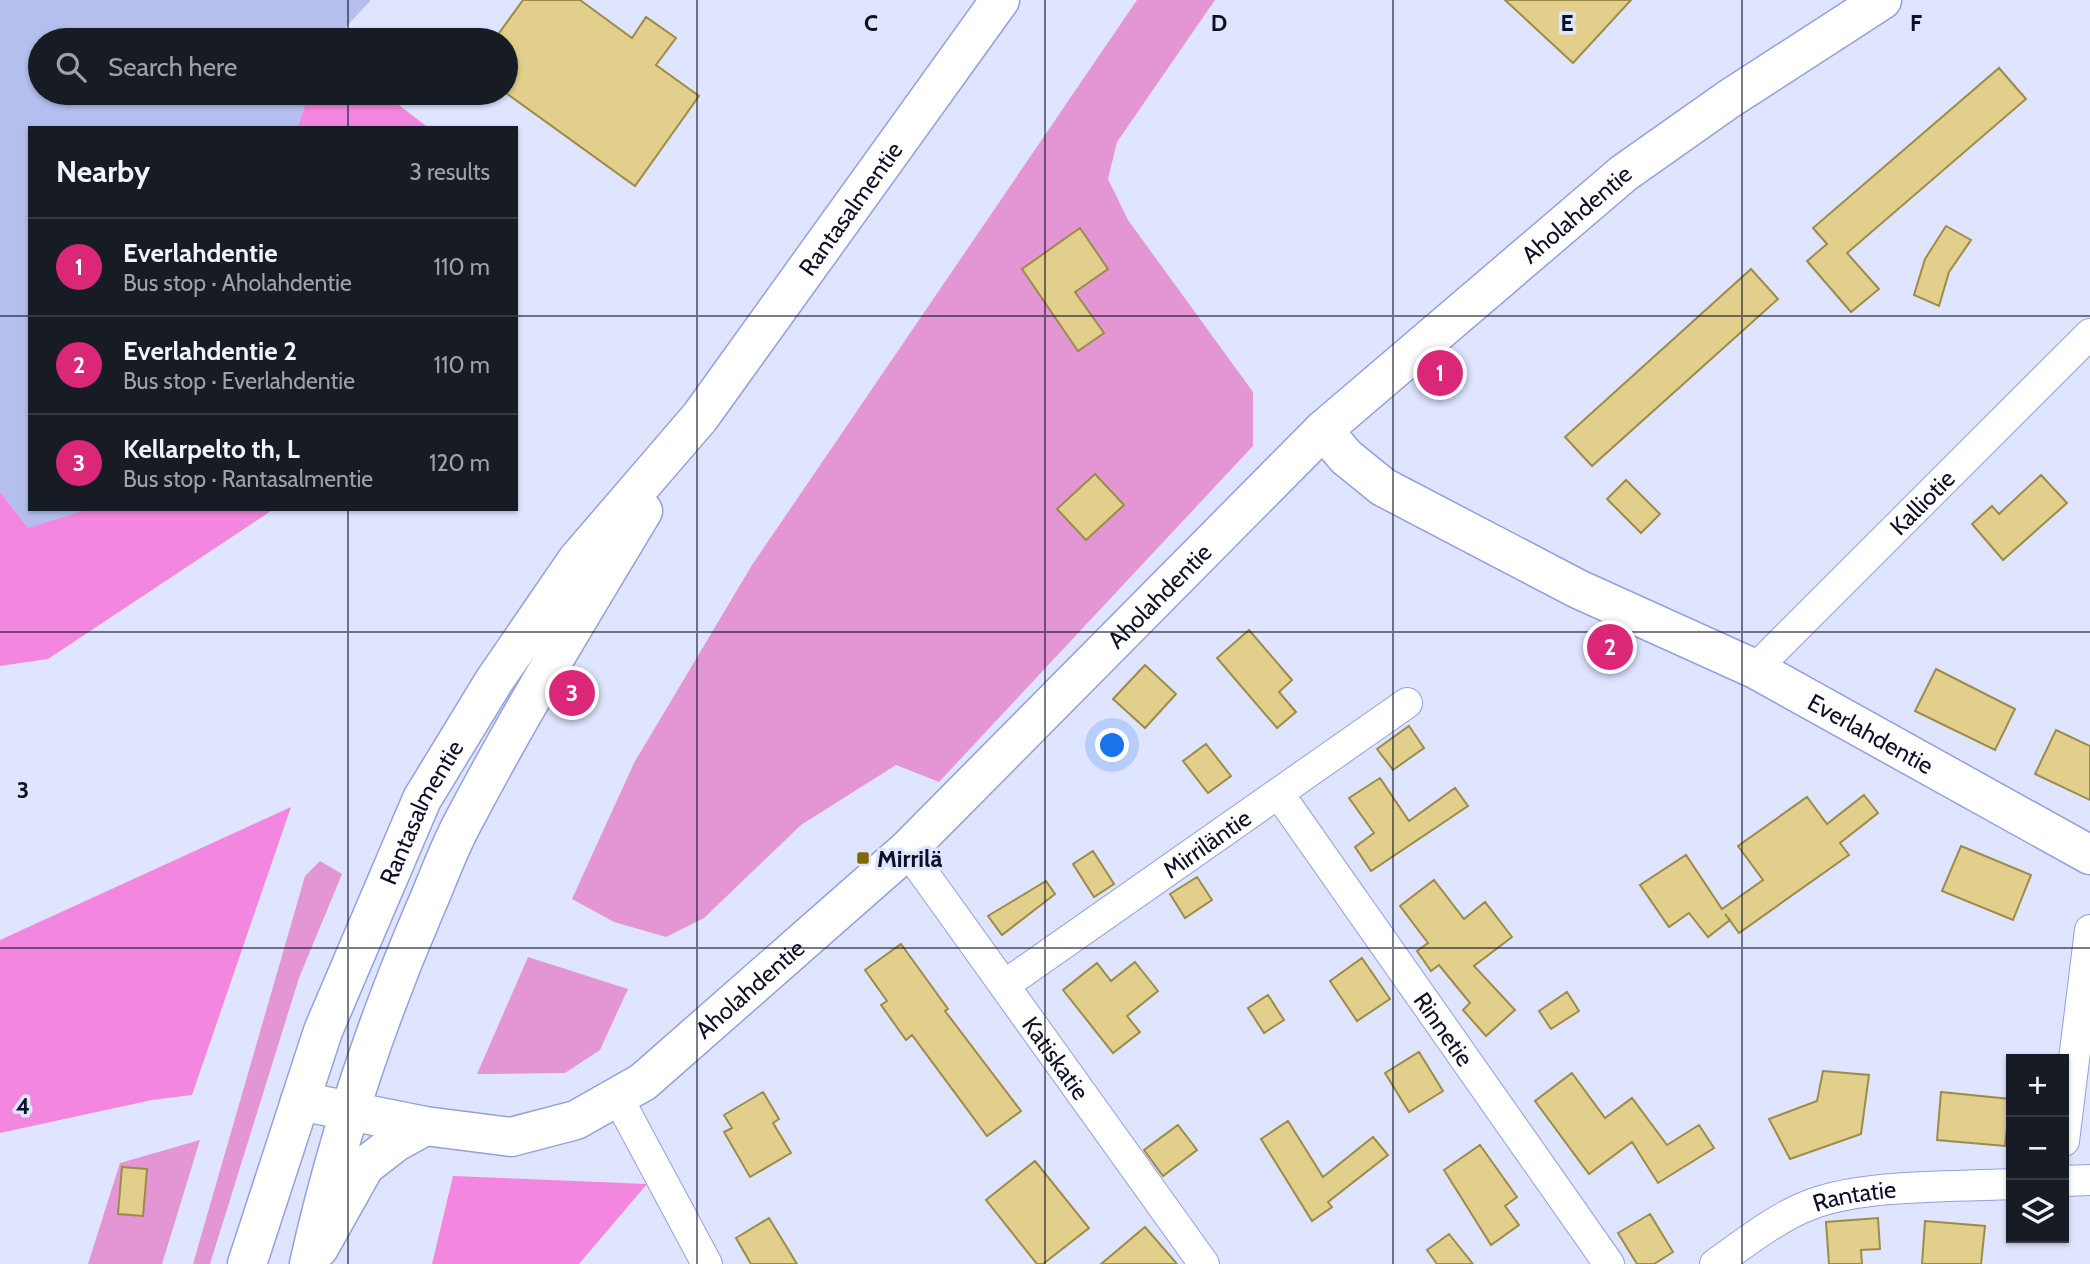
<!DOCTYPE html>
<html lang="en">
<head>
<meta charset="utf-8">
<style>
  :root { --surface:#171b24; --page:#20242c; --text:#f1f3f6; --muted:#9ea1a6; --line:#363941; --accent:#db2777 }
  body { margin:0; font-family:Cabin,sans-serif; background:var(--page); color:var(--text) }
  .controls { position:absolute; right:21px; bottom:21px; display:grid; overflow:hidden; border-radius:0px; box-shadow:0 2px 5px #0004 }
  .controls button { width:63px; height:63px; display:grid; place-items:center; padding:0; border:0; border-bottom:2px solid var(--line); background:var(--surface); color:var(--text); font:35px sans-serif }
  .you { position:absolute; left:1113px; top:746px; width:24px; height:24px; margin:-18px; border:5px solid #fff; border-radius:50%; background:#1a73e8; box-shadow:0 0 0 10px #1a73e833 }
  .badge { display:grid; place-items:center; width:46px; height:46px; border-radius:50%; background:var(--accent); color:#fff; font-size:23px; font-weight:700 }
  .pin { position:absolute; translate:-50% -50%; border:4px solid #fff; box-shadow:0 2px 7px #0006 }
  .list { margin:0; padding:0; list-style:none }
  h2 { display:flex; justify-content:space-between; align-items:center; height:91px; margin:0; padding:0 28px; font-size:30px }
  h2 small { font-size:23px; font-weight:400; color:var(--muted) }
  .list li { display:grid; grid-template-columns:46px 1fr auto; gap:21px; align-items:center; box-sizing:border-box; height:98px; padding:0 28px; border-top:2px solid var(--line) }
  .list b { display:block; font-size:26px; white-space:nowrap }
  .list p { margin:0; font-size:23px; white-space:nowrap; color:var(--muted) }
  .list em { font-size:23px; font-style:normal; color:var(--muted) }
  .icon { flex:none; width:38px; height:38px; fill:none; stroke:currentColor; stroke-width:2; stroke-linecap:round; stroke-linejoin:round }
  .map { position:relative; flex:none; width:2090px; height:1264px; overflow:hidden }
  .search { position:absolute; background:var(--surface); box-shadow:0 2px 5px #0004; left:28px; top:28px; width:490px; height:77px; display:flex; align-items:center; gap:18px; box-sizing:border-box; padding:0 24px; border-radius:38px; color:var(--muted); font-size:26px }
  .panel { position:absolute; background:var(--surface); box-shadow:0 2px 5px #0004; left:28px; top:126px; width:490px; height:385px; border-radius:0px }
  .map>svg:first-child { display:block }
  .green { fill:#e396d3 }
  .forest { fill:#f387df }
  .water { fill:#b4bfee }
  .building { fill:#e2cf8c; stroke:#9d8b4a; stroke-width:2 }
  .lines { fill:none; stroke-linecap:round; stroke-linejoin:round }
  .street-casing { stroke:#93a0dc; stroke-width:32 }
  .secondary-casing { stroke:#93a0dc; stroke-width:41 }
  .highway-casing { stroke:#93a0dc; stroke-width:41 }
  .street { stroke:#fff; stroke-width:30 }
  .secondary { stroke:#fff; stroke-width:38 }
  .highway { stroke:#fff; stroke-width:38 }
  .grid { fill:none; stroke:#0d1026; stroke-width:2; stroke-opacity:0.55 }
  .poi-dot { fill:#7f6900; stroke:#dfe5ff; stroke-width:2.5 }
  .labels { text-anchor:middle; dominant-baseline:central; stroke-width:7; stroke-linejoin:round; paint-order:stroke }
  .street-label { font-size:24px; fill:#0d1026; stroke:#dfe5ff }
  .poi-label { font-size:24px; font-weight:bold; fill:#0d1026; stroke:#dfe5ff; text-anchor:start }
  .grid-label { font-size:23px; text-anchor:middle; font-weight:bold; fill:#0d1026; stroke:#dfe5ff; stroke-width:7; stroke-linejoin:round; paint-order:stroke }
</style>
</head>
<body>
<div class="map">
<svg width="2090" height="1264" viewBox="0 0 2090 1264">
  <rect width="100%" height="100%" fill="#dfe5ff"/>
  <path class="green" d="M 1137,0 L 1215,0 L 1117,142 L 1108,179 L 1128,220 L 1253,392 L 1253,446 L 939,782 L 896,765 L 801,825 L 704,918 L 666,937 L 614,922 L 572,899 L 634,763 L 752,565 Z
    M 320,861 L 342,874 L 299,978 L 210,1264 L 193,1264 L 305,876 Z
    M 528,957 L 628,989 L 600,1050 L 565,1073 L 477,1074 Z
    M 200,1140 L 162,1264 L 88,1264 L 120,1163 Z"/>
  <path class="forest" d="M 309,93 L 383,93 L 429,128 L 297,128 Z
    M 0,492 L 28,527 L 89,509 L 274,509 L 48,659 L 0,666 Z
    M 291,807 L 192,1095 L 152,1100 L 0,1133 L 0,940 Z
    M 453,1176 L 647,1184 L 579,1264 L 432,1264 Z"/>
  <path class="water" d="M 0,0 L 371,0 L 334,40 L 40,40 L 40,93 L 309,93 L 297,128 L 30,128 L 30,509 L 89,509 L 28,528 L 0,492 Z"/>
  <path class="building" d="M 523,0 L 580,0 L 632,38 L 646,17 L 676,38 L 656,65 L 699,96 L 635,186 L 506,93 L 506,40 L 494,40 Z
    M 1505,0 L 1631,0 L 1573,63 Z
    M 1999,68 L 2026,99 L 1847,253 L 1879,289 L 1851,312 L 1807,261 L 1827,244 L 1813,228 Z
    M 1946,226 L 1971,240 L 1949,272 L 1939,306 L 1914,295 L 1925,259 Z
    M 1080,228 L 1108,269 L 1075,292 L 1104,333 L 1078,351 L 1022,269 Z
    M 1751,269 L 1778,299 L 1592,466 L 1565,437 Z
    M 1095,474 L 1124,505 L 1086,540 L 1057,509 Z
    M 2041,475 L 2067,503 L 2003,560 L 1972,524 L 1992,506 L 1999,514 Z
    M 1626,480 L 1660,514 L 1641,533 L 1607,499 Z
    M 1249,630 L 1292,680 L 1279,692 L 1296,712 L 1277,728 L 1217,658 Z
    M 1145,665 L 1176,694 L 1145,728 L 1113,699 Z
    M 1936,669 L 2015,709 L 1995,750 L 1915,711 Z
    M 1409,726 L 1424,748 L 1393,770 L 1377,749 Z
    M 2056,730 L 2090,746 L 2090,800 L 2035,774 Z
    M 1206,744 L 1231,776 L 1208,793 L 1183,761 Z
    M 1380,778 L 1409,821 L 1455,788 L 1468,806 L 1371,871 L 1355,847 L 1374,833 L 1349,798 Z
    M 1864,795 L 1878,813 L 1840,843 L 1849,855 L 1739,933 L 1725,914 L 1730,920 L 1708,937 L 1689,913 L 1669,927 L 1640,885 L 1686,855 L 1722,909 L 1763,880 L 1738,846 L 1807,797 L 1827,824 Z
    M 1961,846 L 2031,875 L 2013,920 L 1942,891 Z
    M 1093,851 L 1114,884 L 1094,897 L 1073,864 Z
    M 1197,877 L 1212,900 L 1185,918 L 1170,894 Z
    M 1434,880 L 1464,919 L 1485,902 L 1512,937 L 1474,966 L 1515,1010 L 1486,1036 L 1463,1010 L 1470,1003 L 1439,965 L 1431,971 L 1417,951 L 1428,943 L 1400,906 Z
    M 1046,881 L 1055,894 L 1002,935 L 988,916 Z
    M 901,944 L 948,1009 L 945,1011 L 1021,1111 L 987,1136 L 912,1035 L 906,1040 L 881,1005 L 887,1001 L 865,970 Z
    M 1362,958 L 1390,999 L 1357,1021 L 1330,981 Z
    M 1135,962 L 1158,991 L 1127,1016 L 1140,1032 L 1113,1053 L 1063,990 L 1097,963 L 1111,981 Z
    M 1567,992 L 1579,1011 L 1551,1029 L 1539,1011 Z
    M 1268,995 L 1284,1020 L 1264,1033 L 1248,1008 Z
    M 1419,1052 L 1443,1091 L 1409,1112 L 1385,1073 Z
    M 1823,1071 L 1869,1075 L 1861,1134 L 1790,1159 L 1769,1119 L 1817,1101 Z
    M 1572,1073 L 1605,1118 L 1632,1098 L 1667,1145 L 1699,1125 L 1714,1148 L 1658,1183 L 1632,1142 L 1589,1174 L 1535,1101 Z
    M 763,1092 L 779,1119 L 773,1123 L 791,1153 L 750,1177 L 724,1132 L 732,1128 L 724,1115 Z
    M 1941,1092 L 2010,1099 L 2005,1146 L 1937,1140 Z
    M 1288,1121 L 1323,1177 L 1373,1137 L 1388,1155 L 1328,1202 L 1332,1207 L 1312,1221 L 1261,1139 Z
    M 1178,1125 L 1197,1150 L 1163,1176 L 1144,1150 Z
    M 1480,1145 L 1517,1197 L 1505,1206 L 1519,1225 L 1491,1245 L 1444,1170 Z
    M 1035,1161 L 1089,1228 L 1043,1264 L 1037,1264 L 986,1200 Z
    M 122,1167 L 147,1169 L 143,1216 L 118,1214 Z
    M 1650,1214 L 1673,1252 L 1654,1264 L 1637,1264 L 1618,1233 Z
    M 769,1218 L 797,1264 L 751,1264 L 736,1238 Z
    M 1878,1218 L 1880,1249 L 1861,1250 L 1862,1264 L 1829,1264 L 1826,1222 Z
    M 1925,1221 L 1985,1226 L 1981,1264 L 1922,1264 Z
    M 1145,1227 L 1177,1264 L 1101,1264 Z
    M 1449,1234 L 1473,1264 L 1437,1264 L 1427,1250 Z"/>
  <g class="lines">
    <defs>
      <g id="street">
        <path id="s1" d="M 1755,669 L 2090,334"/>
        <path id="s2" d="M 1279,794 L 1609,1264"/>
        <path id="s3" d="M 907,850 L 1204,1264"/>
        <path id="s4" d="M 1006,984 L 1407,703"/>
        <path d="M 618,1098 L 707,1264"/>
        <path d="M 2064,1141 L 2090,930"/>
        <path d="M 2064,1181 L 2090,1180"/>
        <path id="s5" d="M 1715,1264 C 1745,1243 1777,1217 1812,1204 C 1866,1184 1952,1187 2011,1184"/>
      </g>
      <g id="secondary">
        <path id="s6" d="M 1323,430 L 1346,457 L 1383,487 L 1578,589 L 1755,669 L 2090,855"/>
        <path id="s7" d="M 300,1101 L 425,1126 L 511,1137 L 576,1120 L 643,1082 L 907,850 L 1323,430 L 1624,173 L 1729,99 L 1882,0"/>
        <path d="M 319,1248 L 365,1166 L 396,1142 L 425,1126"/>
      </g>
      <g id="highway">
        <path id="s8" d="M 247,1264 L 323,1031 L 422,799 L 494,681 L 577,560 L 700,417 L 1000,0"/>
        <path d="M 309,1264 C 336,1143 375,1025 424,911 C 437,882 447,852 462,824 C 518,717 581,614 643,511"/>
      </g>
    </defs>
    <use href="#street" class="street-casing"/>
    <use href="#secondary" class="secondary-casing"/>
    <use href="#highway" class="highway-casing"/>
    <use href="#street" class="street"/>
    <use href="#secondary" class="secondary"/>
    <use href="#highway" class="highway"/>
  </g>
  <path class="grid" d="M 348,0 L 348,40M 697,0 L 697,1264M 1045,0 L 1045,1264M 1393,0 L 1393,1264M 1742,0 L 1742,1264M 348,93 L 348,128M 0,316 L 30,316M 516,316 L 2090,316M 348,509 L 348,1264M 0,632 L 2090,632M 0,948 L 2090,948"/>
  <rect class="poi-dot" x="856" y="851" width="14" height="14" rx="3.5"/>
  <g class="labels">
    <g class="street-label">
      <text stroke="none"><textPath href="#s8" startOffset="1228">Rantasalmentie</textPath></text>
      <text stroke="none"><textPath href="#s7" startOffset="1634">Aholahdentie</textPath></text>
      <text stroke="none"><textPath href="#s1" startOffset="236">Kalliotie</textPath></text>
      <text stroke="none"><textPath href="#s7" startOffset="1068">Aholahdentie</textPath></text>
      <text stroke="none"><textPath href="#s6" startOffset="630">Everlahdentie</textPath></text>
      <text stroke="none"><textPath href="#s8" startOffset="485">Rantasalmentie</textPath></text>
      <text stroke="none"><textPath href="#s4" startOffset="245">Mirriläntie</textPath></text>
      <text stroke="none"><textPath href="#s7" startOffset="500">Aholahdentie</textPath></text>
      <text stroke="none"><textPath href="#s2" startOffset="287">Rinnetie</textPath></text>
      <text stroke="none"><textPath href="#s3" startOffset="256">Katiskatie</textPath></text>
      <text stroke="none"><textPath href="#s5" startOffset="158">Rantatie</textPath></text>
    </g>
    <g class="poi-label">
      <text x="877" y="858">Mirrilä</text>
    </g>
  </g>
  <g class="grid-label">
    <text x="871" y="31">C</text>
    <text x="1219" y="31">D</text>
    <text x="1567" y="31">E</text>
    <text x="1916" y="31">F</text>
    <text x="23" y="798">3</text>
    <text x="23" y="1114">4</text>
  </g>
</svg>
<div class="controls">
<button>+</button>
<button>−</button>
<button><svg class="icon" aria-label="layers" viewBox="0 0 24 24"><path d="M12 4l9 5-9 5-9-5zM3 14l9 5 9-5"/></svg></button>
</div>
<div class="you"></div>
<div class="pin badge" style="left:1440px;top:373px">1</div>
<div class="pin badge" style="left:1610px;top:647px">2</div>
<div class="pin badge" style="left:572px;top:693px">3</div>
<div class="search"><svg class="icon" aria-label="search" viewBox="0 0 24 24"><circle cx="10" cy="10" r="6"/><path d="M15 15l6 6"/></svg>Search here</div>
<section class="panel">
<h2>Nearby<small>3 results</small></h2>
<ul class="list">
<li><span class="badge">1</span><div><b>Everlahdentie</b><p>Bus stop · Aholahdentie</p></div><em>110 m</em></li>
<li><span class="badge">2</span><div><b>Everlahdentie 2</b><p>Bus stop · Everlahdentie</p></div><em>110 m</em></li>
<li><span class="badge">3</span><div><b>Kellarpelto th, L</b><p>Bus stop · Rantasalmentie</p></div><em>120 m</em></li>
</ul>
</section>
</div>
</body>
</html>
